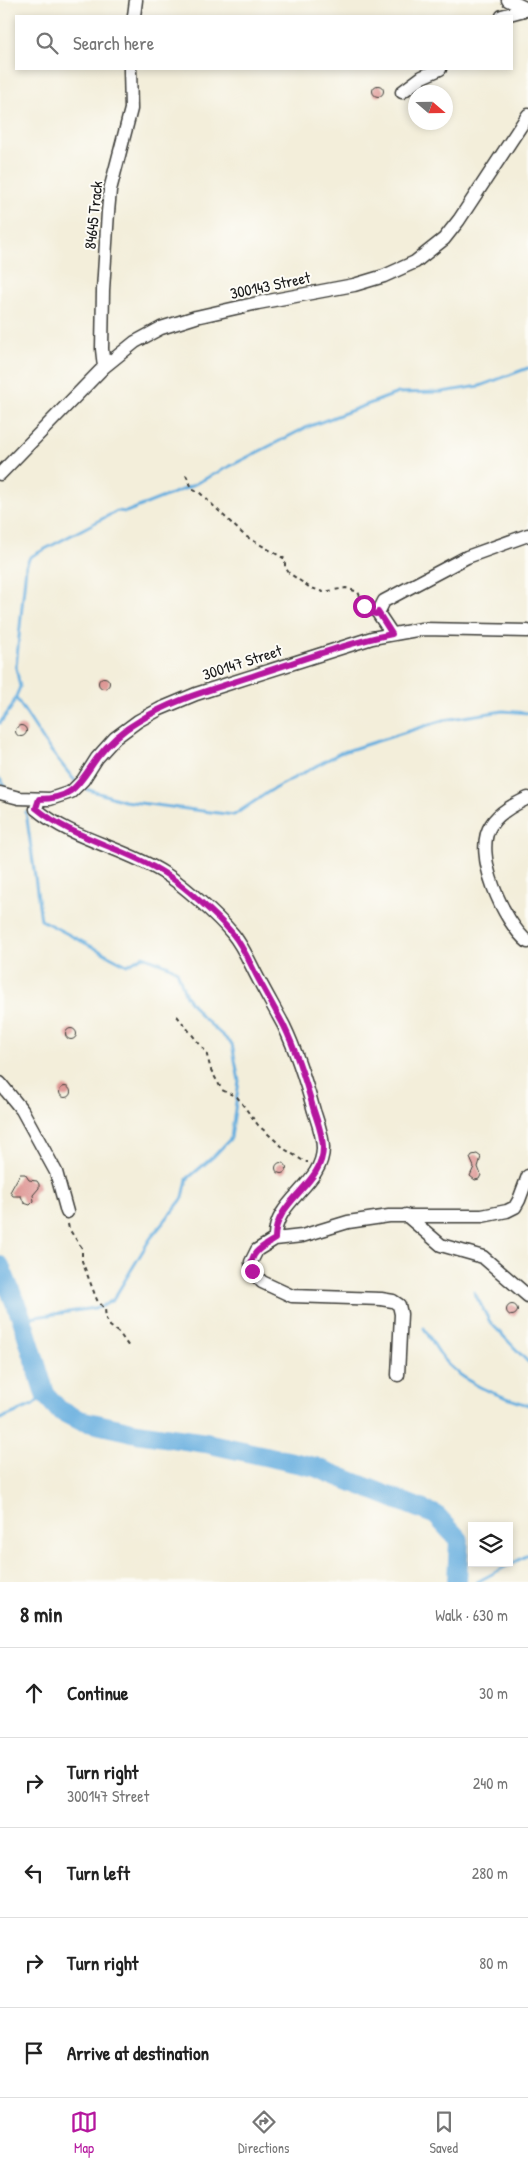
<!DOCTYPE html>
<html lang="en">
<head>
<meta charset="utf-8">
<style>
  :root { --surface:#fff; --page:#f2f2f2; --text:#222; --muted:#767676; --line:#e0e0e0; --accent:#b5179e }
  body { margin:0; font-family:"Patrick Hand",sans-serif; background:var(--page); color:var(--text) }
  .controls { position:absolute; right:15px; bottom:15px; display:grid; overflow:hidden; border-radius:0px; box-shadow:0 2px 8px #0003 }
  .controls button { width:45px; height:45px; display:grid; place-items:center; padding:0; border:0; border-bottom:1px solid var(--line); background:var(--surface); color:var(--text); font:25px sans-serif }
  .compass { position:absolute; left:408px; top:85px; width:45px; height:45px; border-radius:50%; background:var(--surface); box-shadow:0 2px 8px #0003; rotate:110deg }
  .stop { position:absolute; width:15px; height:15px; margin:-11px; border:4px solid #b5179e; border-radius:50%; background:#fff }
  .stop.end { background:#b5179e; border-color:#fff; box-shadow:0 1px 5px #0008 }
  .list { margin:0; padding:0; list-style:none }
  h2 { display:flex; justify-content:space-between; align-items:center; height:65px; margin:0; padding:0 20px; font-size:21px }
  h2 small { font-size:16px; font-weight:400; color:var(--muted) }
  .list li { display:grid; grid-template-columns:32px 1fr auto; gap:15px; align-items:center; box-sizing:border-box; height:90px; padding:0 20px; border-top:1px solid var(--line) }
  .list b { display:block; font-size:19px; white-space:nowrap }
  .list p { margin:0; font-size:16px; white-space:nowrap; color:var(--muted) }
  .list em { font-size:16px; font-style:normal; color:var(--muted) }
  .icon { flex:none; width:28px; height:28px; fill:none; stroke:currentColor; stroke-width:2; stroke-linecap:round; stroke-linejoin:round }
  .map { position:relative; flex:none; width:528px; height:1582px; overflow:hidden }
  .search { position:absolute; background:var(--surface); box-shadow:0 2px 8px #0003; left:15px; right:15px; top:15px; height:55px; display:flex; align-items:center; gap:12px; box-sizing:border-box; padding:0 18px; border-radius:0px; color:var(--muted); font-size:19px }
  .sheet { height:515px; background:var(--surface) }
  nav { display:flex; justify-content:space-around; align-items:center; box-sizing:border-box; height:70px; border-top:1px solid var(--line); background:var(--surface); font-size:14px; color:var(--muted) }
  nav a { display:grid; justify-items:center; gap:2px }
  nav .on { color:var(--accent) }
  .map>svg:first-child { display:block }
  .lines { fill:none; stroke-linecap:round; stroke-linejoin:round }
  .stream { stroke:#68afdf; stroke-width:3 }
  .river { stroke:#68afdf; stroke-width:20 }
  .building { fill:#dc8f8d }
  .street-casing { stroke:#3c3c38; stroke-width:15 }
  .path { stroke:#3c3c38; stroke-width:2; stroke-dasharray:4 4; stroke-linecap:butt }
  .street { stroke:#fff; stroke-width:12 }
  .route { stroke:#b5179e; stroke-width:6 }
  .labels { text-anchor:middle; dominant-baseline:central; stroke-width:4; stroke-linejoin:round; paint-order:stroke }
  .street-label { font-size:16px; fill:#1c1c1c; stroke:#fdfcf7 }
</style>
</head>
<body>
<div class="map">
<svg width="528" height="1582" viewBox="0 0 528 1582">
  <rect width="100%" height="100%" fill="#fdfcf7"/>
  <filter id="ink" filterUnits="userSpaceOnUse"><feTurbulence type="fractalNoise" baseFrequency=".02" numOctaves="2"/><feDisplacementMap in="SourceGraphic" scale="10" xChannelSelector="R" yChannelSelector="G"/><feConvolveMatrix kernelMatrix="1 2 1 2 8 2 1 2 1" color-interpolation-filters="sRGB"/></filter>
  <filter id="wash" filterUnits="userSpaceOnUse"><feTurbulence type="fractalNoise" baseFrequency=".0096" numOctaves="4" result="noise"/><feDisplacementMap in="SourceGraphic" scale="20" xChannelSelector="R" yChannelSelector="G"/><feGaussianBlur stdDeviation="1.12" result="paint"/><feColorMatrix in="noise" values="0 0 0 0 0 0 0 0 0 0 0 0 0 0 0 0 0 1.4 0 .05"/><feComposite in="paint" operator="in"/></filter>
  <g filter="url(#wash)">
    <rect width="100%" height="100%" fill="#f3eeda"/>
    <g class="lines">
      <path class="stream" d="M 16,698 L 48,747 L 75,781
        M 0,723 L 11,708 L 20,687 L 16,667 L 26,566 L 30,557 L 117,511 L 126,512 L 189,487 L 305,428 L 398,393 L 442,392 L 480,386 L 528,368
        M 0,779 L 7,789
        M 86,789 L 124,801 L 234,815 L 270,791 L 340,753 L 444,720 L 503,711 L 528,713
        M 474,1292 L 490,1322 L 528,1362
        M 22,1319 L 101,1307 L 113,1300 L 150,1239 L 183,1198 L 187,1179 L 214,1156 L 231,1138 L 239,1081 L 232,1044 L 201,1016 L 186,996 L 177,971 L 169,966 L 143,956 L 127,965 L 41,920 L 26,812
        M 424,1328 C 430,1338 436,1349 443,1358 C 464,1385 497,1395 528,1405
        M 0,1419 L 33,1405 L 45,1394
        M 477,1582 L 528,1555"/>
      <path class="river" d="M 0,1266 L 22,1319 L 45,1394 L 59,1410 L 79,1420 L 137,1433 L 206,1443 L 315,1467 L 436,1515 L 459,1540 L 457,1582"/>
    </g>
    <g id="blocks">
      <path class="building" d="M372.5 91a5.5 5.5 0 1 1 11 0a5.5 5.5 0 1 1-11 0Z
        M98.5 683a5.5 5.5 0 1 1 11 0a5.5 5.5 0 1 1-11 0Z
        M15.5 731a5.5 5.5 0 1 1 11 0a5.5 5.5 0 1 1-11 0Z
        M65.5 1034a5.5 5.5 0 1 1 11 0a5.5 5.5 0 1 1-11 0Z
        M59.5 1092a5.5 5.5 0 1 1 11 0a5.5 5.5 0 1 1-11 0Z
        M 477,1154 L 481,1157 L 478,1167 L 481,1175 L 479,1179 L 475,1180 L 470,1176 L 474,1167 L 470,1158 L 472,1155 Z
        M275.5 1168a5.5 5.5 0 1 1 11 0a5.5 5.5 0 1 1-11 0Z
        M 20,1174 L 25,1174 L 29,1180 L 37,1181 L 39,1184 L 39,1188 L 33,1195 L 34,1201 L 30,1205 L 24,1203 L 21,1196 L 13,1196 L 10,1192 Z
        M506.5 1310a5.5 5.5 0 1 1 11 0a5.5 5.5 0 1 1-11 0Z"/>
    </g>
  </g>
  <g filter="url(#ink)">
    <use href="#blocks" fill-opacity="0" stroke="#3c3c38" stroke-width="1"/>
    <g class="lines">
      <defs>
        <path id="street" d="M 508,0 L 527,9
          M 134,16 L 136,0
          M 502,16 L 528,9
          M 402,92 L 422,77 L 440,69
          M 104,367 L 102,349 L 103,290 L 108,212 L 110,190 L 131,109 L 130,69
          M 0,474 L 104,367 L 135,342 L 161,328 L 196,317 L 258,303 L 354,285 L 384,276 L 415,262 L 444,239 L 459,220 L 528,115
          M 392,634 L 378,613 L 384,601 L 467,557 L 528,535
          M 0,793 L 19,798 L 50,799 L 71,792 L 83,780 L 97,758 L 115,738 L 138,721 L 160,709 L 196,694 L 372,638 L 422,629 L 528,631
          M 528,798 C 515,804 499,812 491,825 C 472,853 504,923 528,942
          M 39,799 L 36,809 C 73,840 123,847 164,873 C 182,884 218,916 232,933 C 244,947 251,966 260,982 C 268,997 276,1011 284,1026 C 297,1053 306,1082 314,1111 C 318,1123 323,1136 323,1148 C 323,1185 273,1201 275,1239
          M 0,1083 L 22,1110 L 56,1172 L 67,1212
          M 406,1215 L 441,1245 L 483,1257 L 528,1296
          M 398,1375 L 401,1314 L 399,1305 L 393,1301 L 381,1299 L 292,1296 L 262,1282 L 252,1271 L 251,1262 L 257,1250 L 275,1239 L 302,1236 L 348,1222 L 389,1216 L 482,1216 L 507,1211 L 515,1207 L 519,1200 L 528,1176"/>
      </defs>
      <use href="#street" class="street-casing"/>
      <path class="path" d="M 186,475 L 193,490 L 199,492 L 245,536 L 285,559 L 285,567 L 289,573 L 309,587 L 323,592 L 346,588 L 358,592 L 367,611
        M 177,1016 L 206,1052 L 211,1070 L 222,1090 L 237,1097 L 258,1125 L 286,1150 L 305,1162 L 308,1162
        M 68,1224 L 69,1229 L 82,1248 L 82,1261 L 97,1300 L 105,1309 L 106,1319 L 110,1326 L 120,1334 L 129,1347"/>
      <use href="#street" class="street"/>
    </g>
  </g>
  <g class="lines" filter="url(#ink)">
    <path class="route" d="M 252,1271 C 248,1253 262,1247 275,1239 C 274,1201 323,1185 323,1148 C 323,1136 318,1123 314,1111 C 306,1082 297,1053 284,1026 C 276,1011 268,997 260,982 C 251,966 244,947 232,933 C 218,916 182,884 164,873 C 123,847 73,839 36,808 L 39,799 C 74,799 79,783 97,758 C 108,744 123,730 139,721 C 175,698 218,688 258,674 C 302,660 347,643 392,634 L 378,612 L 376,614 L 367,612 L 364,606"/>
  </g>
  <g class="labels">
    <g class="street-label">
      <text transform="translate(93 215) rotate(-84)">84645 Track</text>
      <text transform="translate(270 285) rotate(-12)">300143 Street</text>
      <text transform="translate(242 662) rotate(-18)">300147 Street</text>
    </g>
  </g>
</svg>
<div class="controls">
<button><svg class="icon" aria-label="layers" viewBox="0 0 24 24"><path d="M12 4l9 5-9 5-9-5zM3 14l9 5 9-5"/></svg></button>
</div>
<svg class="compass" viewBox="-18 -18 36 36"><path d="M0-13l5 13h-10z" fill="#e53935"/><path d="M0 13l5-13h-10z" fill="#767676"/></svg>
<div class="stop" style="left:364px;top:606px"></div>
<div class="stop end" style="left:252px;top:1271px"></div>
<div class="search"><svg class="icon" aria-label="search" viewBox="0 0 24 24"><circle cx="10" cy="10" r="6"/><path d="M15 15l6 6"/></svg>Search here</div>
</div>
<section class="sheet">
<h2>8 min<small>Walk · 630 m</small></h2>
<ul class="list">
<li><svg class="icon" aria-label="ahead" viewBox="0 0 24 24"><path d="M12 20V5M6 11l6-6 6 6"/></svg><div><b>Continue</b></div><em>30 m</em></li>
<li><svg class="icon" aria-label="right" viewBox="0 0 24 24"><path d="M7 20v-9h11M14 6l5 5-5 5"/></svg><div><b>Turn right</b><p>300147 Street</p></div><em>240 m</em></li>
<li><svg class="icon" aria-label="left" viewBox="0 0 24 24"><path d="M17 20v-9H6M10 6l-5 5 5 5"/></svg><div><b>Turn left</b></div><em>280 m</em></li>
<li><svg class="icon" aria-label="right" viewBox="0 0 24 24"><path d="M7 20v-9h11M14 6l5 5-5 5"/></svg><div><b>Turn right</b></div><em>80 m</em></li>
<li><svg class="icon" aria-label="arrive" viewBox="0 0 24 24"><path d="M6 21V4h12l-3 4 3 4H6"/></svg><div><b>Arrive at destination</b></div></li>
</ul>
</section>
<nav>
<a class="on"><svg class="icon" aria-label="map" viewBox="0 0 24 24"><path d="M3 6l6-2 6 2 6-2v14l-6 2-6-2-6 2zM9 4v14M15 6v14"/></svg>Map</a>
<a><svg class="icon" aria-label="directions" viewBox="0 0 24 24"><path d="M12 3l9 9-9 9-9-9zM9 14v-3h6M13 9l2 2-2 2"/></svg>Directions</a>
<a><svg class="icon" aria-label="saved" viewBox="0 0 24 24"><path d="M7 4h10v16l-5-4-5 4z"/></svg>Saved</a>
</nav>
</body>
</html>
